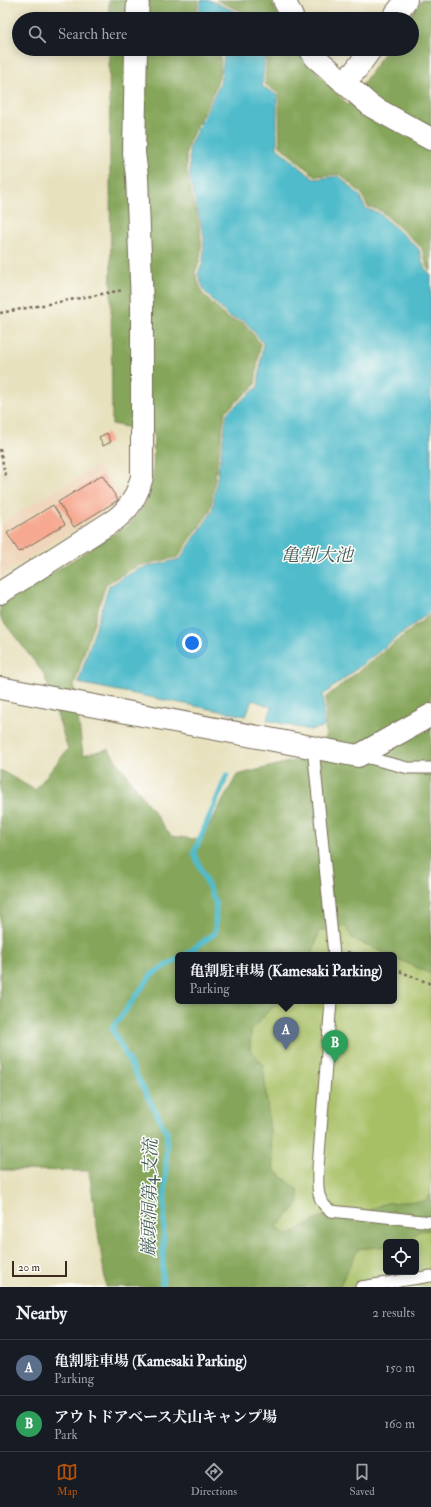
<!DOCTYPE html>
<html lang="en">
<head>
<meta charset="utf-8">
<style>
  :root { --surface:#171b24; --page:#20242c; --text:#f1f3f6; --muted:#9ea1a6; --line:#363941; --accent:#b45309 }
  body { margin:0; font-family:"IM FELL Double Pica","Noto Serif JP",serif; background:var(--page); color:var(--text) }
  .controls { position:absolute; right:12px; bottom:12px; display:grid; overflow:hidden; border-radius:6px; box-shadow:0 2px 10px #0003 }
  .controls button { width:36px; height:36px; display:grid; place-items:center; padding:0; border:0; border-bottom:1px solid var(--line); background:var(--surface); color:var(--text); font:20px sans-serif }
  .scale { position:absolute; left:12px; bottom:10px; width:55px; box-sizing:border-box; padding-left:4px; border:2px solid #3b2a1e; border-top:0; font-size:11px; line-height:14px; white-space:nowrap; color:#3b2a1e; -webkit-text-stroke:3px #fdfcf7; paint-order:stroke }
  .you { position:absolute; left:192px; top:643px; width:14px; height:14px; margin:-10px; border:3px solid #fff; border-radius:50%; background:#1a73e8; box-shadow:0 0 0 6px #1a73e833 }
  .badge { display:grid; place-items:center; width:26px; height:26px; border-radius:50%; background:var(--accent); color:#fff; font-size:13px; font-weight:700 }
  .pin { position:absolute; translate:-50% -33px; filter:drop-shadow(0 1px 2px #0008) }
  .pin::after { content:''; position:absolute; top:21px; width:14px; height:12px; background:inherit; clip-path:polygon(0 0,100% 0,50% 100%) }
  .popup { position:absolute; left:175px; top:952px; width:222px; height:52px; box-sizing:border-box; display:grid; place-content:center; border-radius:6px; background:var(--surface); filter:drop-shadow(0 1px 3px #0005); font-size:13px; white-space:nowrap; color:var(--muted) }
  .popup b { font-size:15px; color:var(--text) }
  .popup::after { content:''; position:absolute; left:50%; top:100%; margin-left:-8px; border:8px solid transparent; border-top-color:var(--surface) }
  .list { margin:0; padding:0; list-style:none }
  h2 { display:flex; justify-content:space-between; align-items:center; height:52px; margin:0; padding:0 16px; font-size:17px }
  h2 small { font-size:13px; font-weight:400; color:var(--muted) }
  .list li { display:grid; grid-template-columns:26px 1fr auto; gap:12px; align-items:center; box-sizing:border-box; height:56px; padding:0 16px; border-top:1px solid var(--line) }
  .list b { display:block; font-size:15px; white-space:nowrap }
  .list p { margin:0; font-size:13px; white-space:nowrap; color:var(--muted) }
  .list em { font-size:13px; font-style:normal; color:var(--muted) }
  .icon { flex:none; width:22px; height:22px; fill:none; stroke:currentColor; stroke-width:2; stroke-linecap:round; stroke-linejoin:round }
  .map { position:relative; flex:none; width:431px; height:1287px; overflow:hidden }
  .search { position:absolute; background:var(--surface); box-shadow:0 2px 10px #0003; left:12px; right:12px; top:12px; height:44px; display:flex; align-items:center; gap:10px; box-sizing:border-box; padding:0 14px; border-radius:22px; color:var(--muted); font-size:15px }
  .sheet { height:164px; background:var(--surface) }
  nav { display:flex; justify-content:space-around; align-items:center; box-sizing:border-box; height:56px; border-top:1px solid var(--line); background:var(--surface); font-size:11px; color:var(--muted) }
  nav a { display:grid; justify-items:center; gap:2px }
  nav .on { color:var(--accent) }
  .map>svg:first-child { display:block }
  .built { fill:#efd6bb }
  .green { fill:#a7bf65; stroke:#717442; fill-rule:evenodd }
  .forest { fill:#85a65a; stroke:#60683c }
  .water { fill:#50bbcb; stroke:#467274 }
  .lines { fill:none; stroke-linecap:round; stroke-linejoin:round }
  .stream { stroke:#50bbcb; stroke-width:5.5 }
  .building { fill:#f6a890 }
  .service-casing { stroke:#776a56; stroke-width:13 }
  .minor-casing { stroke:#776a56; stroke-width:24 }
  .path { stroke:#776a56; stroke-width:2.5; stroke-dasharray:3 3; stroke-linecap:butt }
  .service { stroke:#fff; stroke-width:11 }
  .minor { stroke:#fff; stroke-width:22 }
  .labels { text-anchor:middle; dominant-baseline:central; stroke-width:3; stroke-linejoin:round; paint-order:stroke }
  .water-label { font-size:18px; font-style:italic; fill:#425d5b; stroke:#fdfcf7 }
</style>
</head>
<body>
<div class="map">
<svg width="431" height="1287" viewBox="0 0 431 1287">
  <rect width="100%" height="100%" fill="#fdfcf7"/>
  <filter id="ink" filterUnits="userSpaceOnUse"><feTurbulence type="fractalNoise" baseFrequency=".025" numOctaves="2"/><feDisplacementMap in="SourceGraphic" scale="8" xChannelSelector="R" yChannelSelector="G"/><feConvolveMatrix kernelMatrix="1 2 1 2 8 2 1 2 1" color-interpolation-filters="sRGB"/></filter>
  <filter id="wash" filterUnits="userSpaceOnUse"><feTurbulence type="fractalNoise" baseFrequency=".012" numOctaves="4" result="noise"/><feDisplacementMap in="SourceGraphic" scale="16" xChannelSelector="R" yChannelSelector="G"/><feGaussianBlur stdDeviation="0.9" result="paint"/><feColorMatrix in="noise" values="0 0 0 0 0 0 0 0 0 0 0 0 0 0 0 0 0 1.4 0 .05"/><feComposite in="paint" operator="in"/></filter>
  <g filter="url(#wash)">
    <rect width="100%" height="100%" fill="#e7e1be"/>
    <path class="built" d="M 98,465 L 124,499 L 0,576 L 0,524 Z"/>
    <path class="green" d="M 431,884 L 431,1287 L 236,1287 L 240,1001 L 394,1001 L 394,955 L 240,955 ZM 386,1242 L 416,1242 L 416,1272 L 386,1272 Z"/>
    <path class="forest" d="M 109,0 L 199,0 L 196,15 L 198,19 L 109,19 Z
      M 216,0 L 271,0 L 280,19 L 245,19 L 241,11 Z
      M 422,0 L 431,0 L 431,271 L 427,266 L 422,248 L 381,211 L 367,206 L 362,194 L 340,174 L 315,176 L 280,146 L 279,94 L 265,84 L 267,56 L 262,49 L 295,49 L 348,105 L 387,49 L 412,49 L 412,19 L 408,19 Z
      M 109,49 L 217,49 C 230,70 204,110 194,131 C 192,136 188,142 187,147 C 180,189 215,233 195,272 L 202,293 L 228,319 L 244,323 L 260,343 L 255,385 L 225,412 L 210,511 L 178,557 L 137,566 L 106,584 L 74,685 L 83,755 L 108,749 L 171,836 L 201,840 L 237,775 L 325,753 L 326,697 L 431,614 L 431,974 L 394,957 L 394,955 L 389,955 L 352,938 L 345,926 L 319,931 L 312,955 L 178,955 L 178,1001 L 281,1001 L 267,1012 L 251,1031 L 250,1049 L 263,1065 L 274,1170 L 298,1190 L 299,1203 L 276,1228 L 288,1235 L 323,1216 L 348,1219 L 386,1203 L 424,1201 L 431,1195 L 431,1230 L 419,1231 L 409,1242 L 386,1242 L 386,1246 L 358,1249 L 339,1287 L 106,1287 L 89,1171 L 0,1170 L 0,770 L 35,790 L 68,749 L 44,674 L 0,617 L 0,606 L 128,525 L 145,505 L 153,475 L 154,433 L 112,424 Z"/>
    <path class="water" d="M 201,0 L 209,0 L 239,13 L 242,19 L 202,19 L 199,14 Z
      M 220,49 L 259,49 L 265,57 L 262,86 L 277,95 L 277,148 L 314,179 L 339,176 L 360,196 L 365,208 L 379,213 L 419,249 L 424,267 L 431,275 L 431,611 L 323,695 L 324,727 L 309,730 L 267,720 L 272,707 L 252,700 L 246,716 L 78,683 L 109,586 L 138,569 L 180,559 L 212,512 L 227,413 L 258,387 L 263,343 L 245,321 L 229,317 L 204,291 L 198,273 L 203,263 L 204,237 L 190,179 L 189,147 L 220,83 L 224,56 Z"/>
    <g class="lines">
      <path class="stream" d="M 185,955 L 215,933 L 216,904 L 194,853 L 227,775
        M 162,1287 L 167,1133 L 112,1029 L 152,974 L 178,959"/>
    </g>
    <g id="blocks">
      <path class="building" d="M 107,433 L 111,442 L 103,446 L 99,437 Z
        M 102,475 L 118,500 L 74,527 L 58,502 Z
        M 53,505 L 65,524 L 19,552 L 7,533 Z"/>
    </g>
  </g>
  <g filter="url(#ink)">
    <use href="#blocks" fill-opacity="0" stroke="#776a56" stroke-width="1"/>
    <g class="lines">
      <defs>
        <path id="service" d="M 313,748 L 334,955
          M 361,756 L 408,768 L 431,768
          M 331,1001 L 318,1168 C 318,1184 315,1201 331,1211 L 431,1222
          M 361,1287 L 431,1276"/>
        <path id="minor" d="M 284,0 L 293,19
          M 137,19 L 138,0
          M 392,19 L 406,0
          M 310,49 L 315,57 L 371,106 L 431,139
          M 343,82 L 355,71 L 371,49
          M 0,593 L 116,519 C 131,507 137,495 142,477 L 142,307 L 137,176 L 134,153 L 136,49
          M 0,688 L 358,756 L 431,715"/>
      </defs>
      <use href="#service" class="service-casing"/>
      <use href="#minor" class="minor-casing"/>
      <path class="path" d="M 0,313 L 123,290
        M 0,449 L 6,479
        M 347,952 L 360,955
        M 394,969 L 431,984"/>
      <use href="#service" class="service"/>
      <use href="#minor" class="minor"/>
    </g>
  </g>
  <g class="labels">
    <g class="water-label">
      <text x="317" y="555">亀割大池</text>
      <text transform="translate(150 1198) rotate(-89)">巌頭洞第4支流</text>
    </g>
  </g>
</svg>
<div class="controls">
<button><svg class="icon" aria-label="locate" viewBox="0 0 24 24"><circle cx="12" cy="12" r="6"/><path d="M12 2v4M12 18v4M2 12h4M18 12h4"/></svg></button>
</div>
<div class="scale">20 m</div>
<div class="you"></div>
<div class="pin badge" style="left:286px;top:1050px;background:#5c6f8a">A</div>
<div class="popup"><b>亀割駐車場 (Kamesaki Parking)</b>Parking</div>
<div class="pin badge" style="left:335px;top:1063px;background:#2e9e5b">B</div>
<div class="search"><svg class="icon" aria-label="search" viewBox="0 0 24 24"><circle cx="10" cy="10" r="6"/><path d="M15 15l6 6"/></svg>Search here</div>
</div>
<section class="sheet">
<h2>Nearby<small>2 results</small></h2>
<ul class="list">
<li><span class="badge" style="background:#5c6f8a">A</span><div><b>亀割駐車場 (Kamesaki Parking)</b><p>Parking</p></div><em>150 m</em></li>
<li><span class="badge" style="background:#2e9e5b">B</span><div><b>アウトドアベース犬山キャンプ場</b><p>Park</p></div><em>160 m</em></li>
</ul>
</section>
<nav>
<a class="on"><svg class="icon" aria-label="map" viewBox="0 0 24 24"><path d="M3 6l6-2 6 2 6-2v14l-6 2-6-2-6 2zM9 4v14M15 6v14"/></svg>Map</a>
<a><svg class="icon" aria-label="directions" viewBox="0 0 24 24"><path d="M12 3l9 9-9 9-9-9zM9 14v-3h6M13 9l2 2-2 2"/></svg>Directions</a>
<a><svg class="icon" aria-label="saved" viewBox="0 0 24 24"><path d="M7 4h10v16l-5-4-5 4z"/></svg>Saved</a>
</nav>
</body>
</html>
